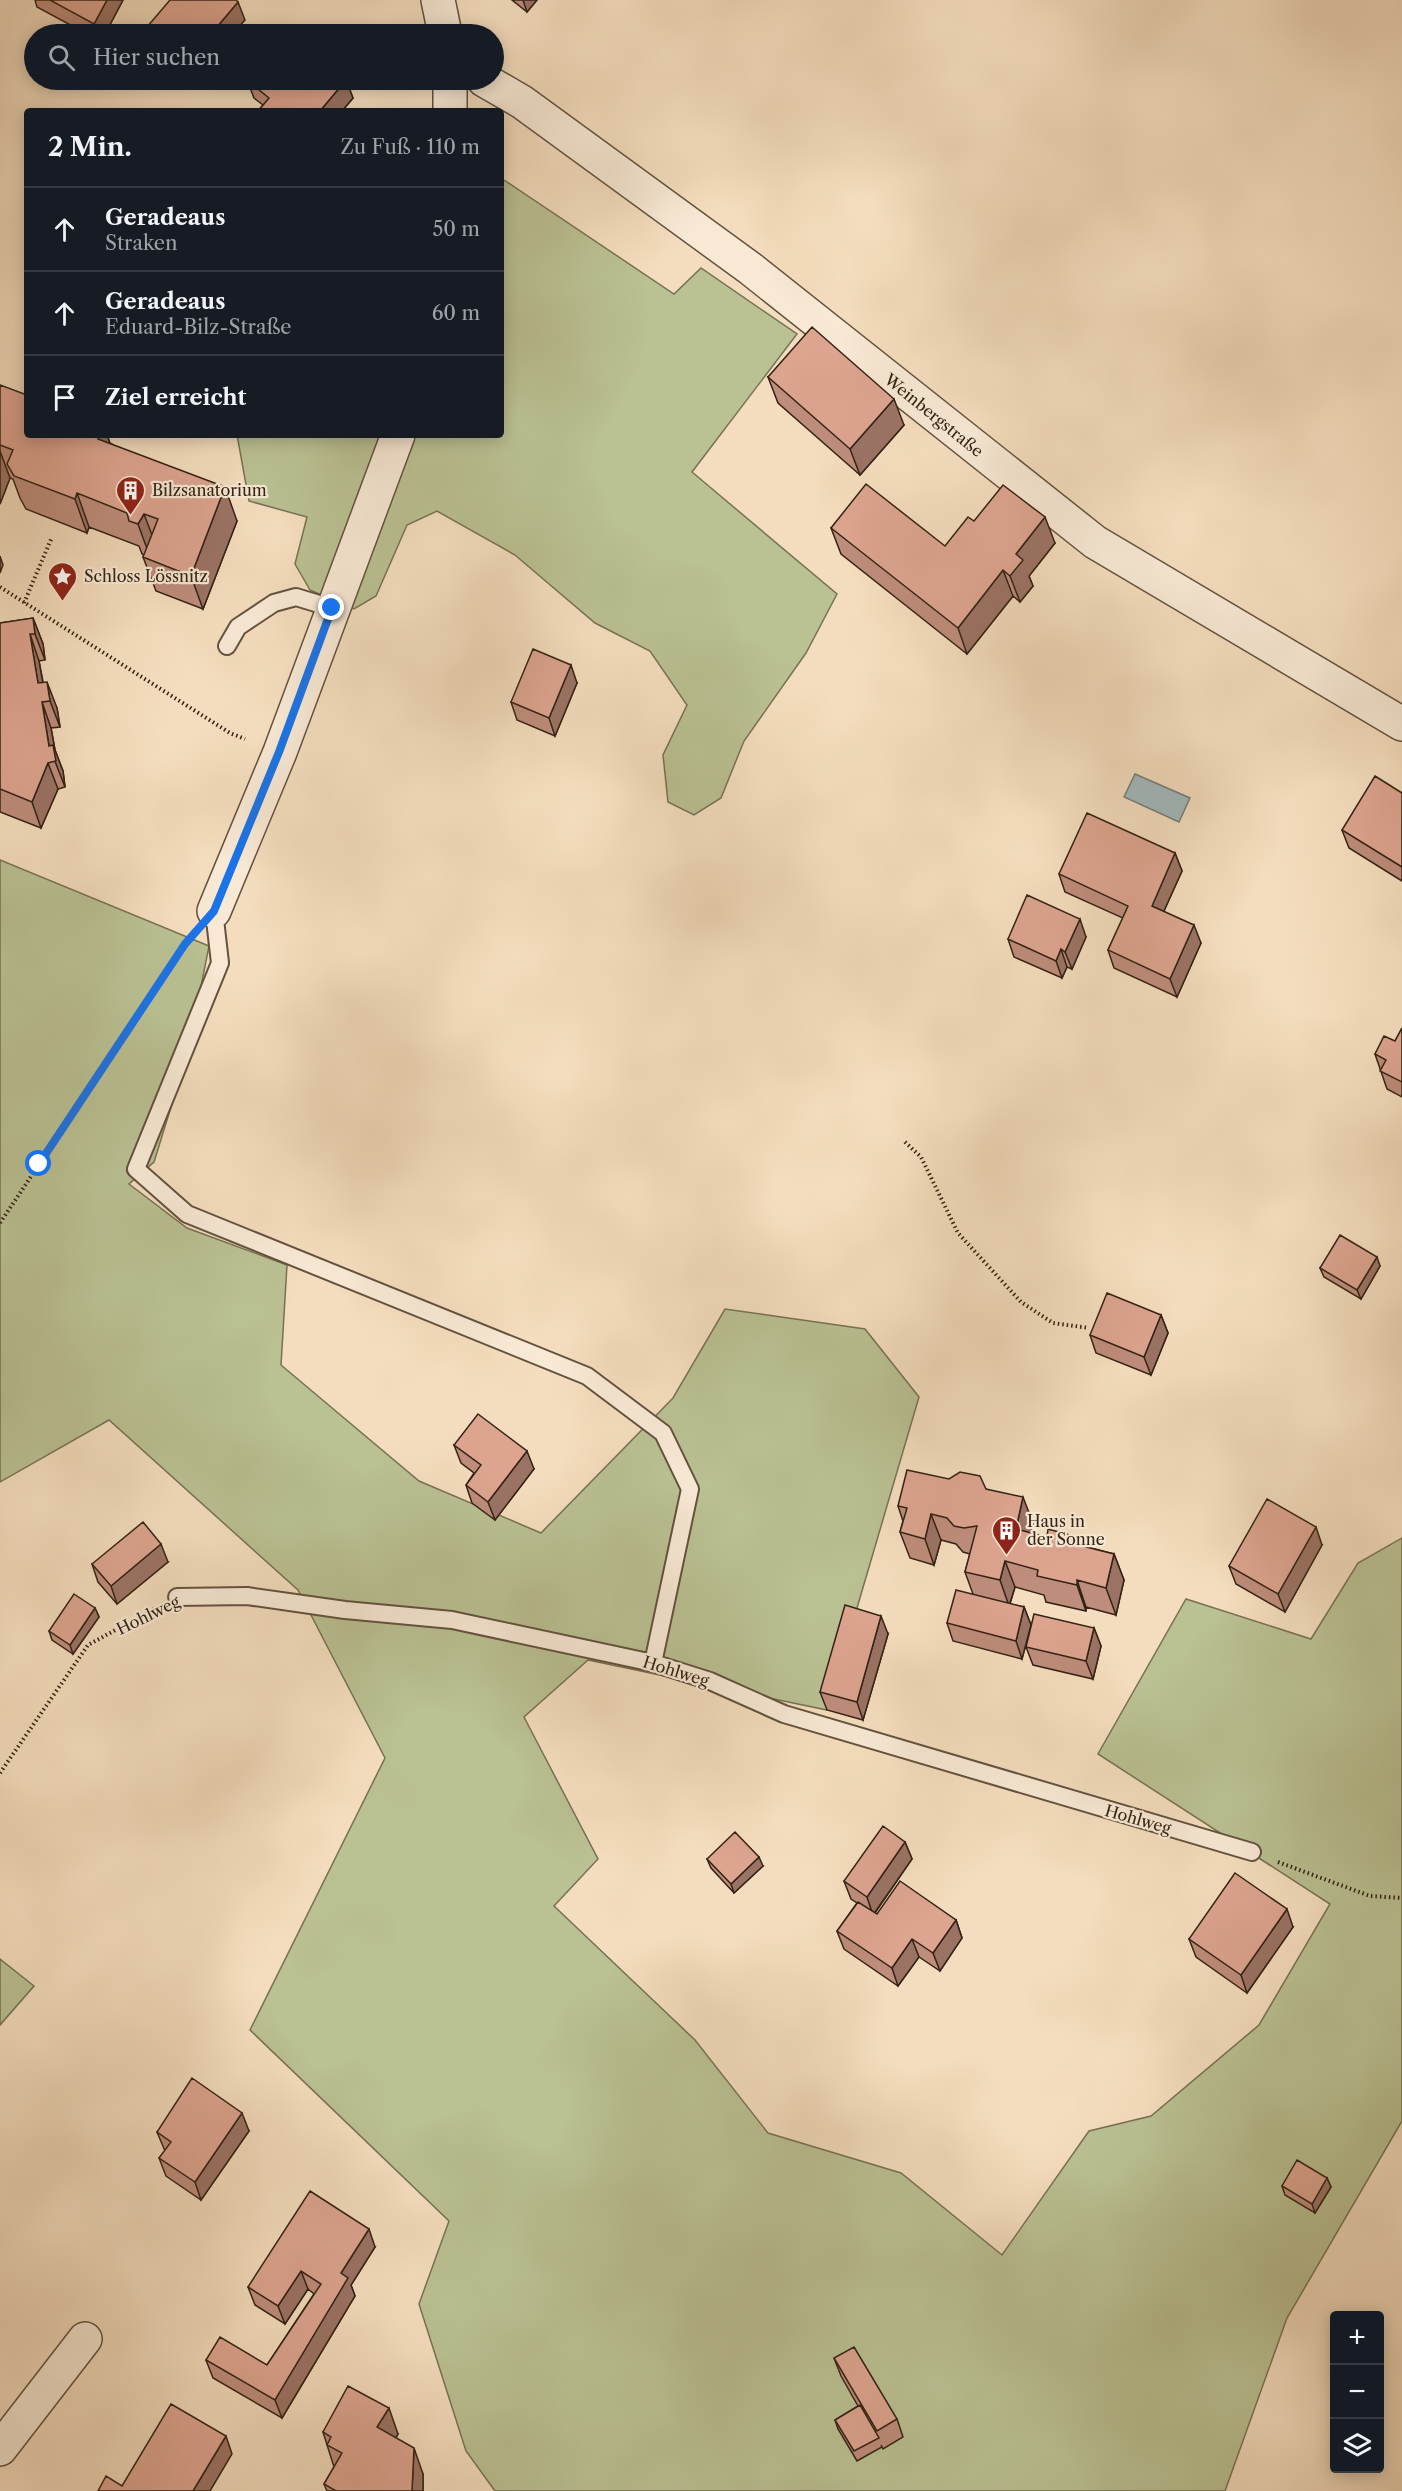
<!DOCTYPE html>
<html lang="de">
<head>
<meta charset="utf-8">
<style>
  :root { --surface:#171b24; --page:#242831; --text:#f1f3f6; --muted:#9ea1a6; --line:#363941 }
  body { margin:0; font-family:"Libre Caslon Text",serif; background:var(--page); color:var(--text) }
  .controls { position:absolute; right:18px; bottom:18px; display:grid; overflow:hidden; border-radius:6px; box-shadow:0 3px 15px #0003 }
  .controls button { width:54px; height:54px; display:grid; place-items:center; padding:0; border:0; border-bottom:2px solid var(--line); background:var(--surface); color:var(--text); font:30px sans-serif }
  .stop { position:absolute; width:18px; height:18px; margin:-14px; border:4px solid #1a73e8; border-radius:50%; background:#fff }
  .stop.end { background:#1a73e8; border-color:#fff; box-shadow:0 2px 6px #0008 }
  .list { margin:0; padding:0; list-style:none }
  h2 { display:flex; justify-content:space-between; align-items:center; height:78px; margin:0; padding:0 24px; font-size:26px }
  h2 small { font-size:20px; font-weight:400; color:var(--muted) }
  .list li { display:grid; grid-template-columns:39px 1fr auto; gap:18px; align-items:center; box-sizing:border-box; height:84px; padding:0 24px; border-top:2px solid var(--line) }
  .list b { display:block; font-size:22px; white-space:nowrap }
  .list p { margin:0; font-size:20px; white-space:nowrap; color:var(--muted) }
  .list em { font-size:20px; font-style:normal; color:var(--muted) }
  .icon { flex:none; width:33px; height:33px; fill:none; stroke:currentColor; stroke-width:2; stroke-linecap:round; stroke-linejoin:round }
  .map { position:relative; flex:none; width:1402px; height:2491px; overflow:hidden }
  .search { position:absolute; background:var(--surface); box-shadow:0 3px 15px #0003; left:24px; top:24px; width:480px; height:66px; display:flex; align-items:center; gap:15px; box-sizing:border-box; padding:0 21px; border-radius:33px; color:var(--muted); font-size:22px }
  .panel { position:absolute; background:var(--surface); box-shadow:0 3px 15px #0003; left:24px; top:108px; width:480px; height:330px; border-radius:6px }
  .map>svg:first-child { display:block }
  .green { fill:#bac193; stroke:#767254; stroke-width:1.5 }
  .water { fill:#a2b8bd; stroke:#767c79; stroke-width:1.5 }
  .lines { fill:none; stroke-linecap:round; stroke-linejoin:round }
  .service-casing { stroke:#63523e; stroke-width:20 }
  .minor-casing { stroke:#63523e; stroke-width:36 }
  .path { stroke:#332314; stroke-width:4; stroke-dasharray:1.5 3; stroke-linecap:butt }
  .service { stroke:#f8e9d5; stroke-width:16 }
  .minor { stroke:#f8e9d5; stroke-width:33 }
  .wall { fill:#be8d7c; stroke:#332314; stroke-width:1.5 }
  .shaded-wall { fill:#9b7365; stroke:#332314; stroke-width:1.5 }
  .building { fill:#dda490; stroke:#332314; stroke-width:1.5 }
  .route { stroke:#1a73e8; stroke-width:8 }
  .labels { text-anchor:middle; dominant-baseline:central; stroke-width:4.5; stroke-linejoin:round; paint-order:stroke }
  .street-label { font-size:16px; fill:#332314; stroke:#f8e9d5 }
  .poi-label { font-size:16px; fill:#332314; stroke:#f8e9d5; text-anchor:start }
</style>
</head>
<body>
<div class="map">
<svg width="1402" height="2491" viewBox="0 0 1402 2491">
  <rect width="100%" height="100%" fill="#f4ddbe"/>
  <filter id="stains"><feTurbulence type="fractalNoise" baseFrequency=".00333" numOctaves="4"/><feColorMatrix values="0 0 0 0 .2 0 0 0 0 .09 0 0 0 0 .02 0 0 0 .5 -.17"/></filter>
  <radialGradient id="worn" r=".72"><stop offset=".6" stop-color="#630" stop-opacity="0"/><stop offset="1" stop-color="#630" stop-opacity=".3"/></radialGradient>
  <path class="green" d="M 501,178 L 674,294 L 701,268 L 797,334 L 692,472 L 837,594 L 806,653 L 744,741 L 721,798 L 694,815 L 668,802 L 663,755 L 687,705 L 650,651 L 595,623 L 515,555 L 437,511 L 407,525 L 376,596 L 354,609 L 310,590 L 295,564 L 307,517 L 249,501 L 237,435 L 501,435 Z
    M 0,860 L 209,946 L 188,1052 L 154,1162 L 129,1184 L 187,1228 L 287,1265 L 281,1365 L 419,1481 L 541,1533 L 673,1398 L 725,1309 L 865,1329 L 919,1397 L 827,1710 L 588,1660 L 524,1717 L 598,1859 L 554,1906 L 695,2040 L 768,2133 L 901,2173 L 1002,2255 L 1089,2131 L 1151,2116 L 1259,2025 L 1330,1904 L 1098,1754 L 1186,1599 L 1311,1639 L 1358,1563 L 1402,1538 L 1402,2121 L 1287,2318 L 1225,2491 L 495,2491 L 466,2451 L 419,2304 L 449,2221 L 250,2030 L 385,1758 L 298,1590 L 109,1420 L 0,1482 Z
    M 0,1959 L 34,1986 L 0,2025 Z"/>
  <path class="water" d="M 1135,774 L 1190,798 L 1179,822 L 1124,797 Z"/>
  <g class="lines">
    <defs>
      <path id="service" d="M 227,646 L 238,627 L 274,603 L 296,597 L 332,608
        M 214,911 L 220,963 L 136,1169 L 187,1214 L 587,1376 L 663,1433 L 690,1489 L 653,1663
        M 177,1597 L 247,1596 L 345,1610 L 452,1620 L 653,1663 L 710,1681 L 784,1714 L 1252,1852"/>
      <path id="minor" d="M 438,0 L 445,34
        M 484,80 L 522,102 L 751,269 L 1095,542 L 1402,724
        M 450,111 L 450,80
        M 214,911 L 280,752 L 398,435
        M 0,2449 L 85,2339"/>
    </defs>
    <use href="#service" class="service-casing"/>
    <use href="#minor" class="minor-casing"/>
    <path class="path" d="M 0,587 L 230,733 L 245,739
      M 24,603 L 52,537
      M 905,1142 L 921,1157 L 958,1233 L 1021,1302 L 1053,1323 L 1089,1328
      M 0,1223 L 189,939
      M 0,1773 L 88,1645 L 154,1609
      M 1278,1862 L 1370,1896 L 1402,1898"/>
    <use href="#service" class="service"/>
    <use href="#minor" class="minor"/>
  </g>
  <path class="wall" d="M 35,0 L 123,0 L 105,34 L 87,34 L 37,7 Z
    M 512,0 L 537,0 L 527,12 Z
    M 178,80 L 195,80 L 188,88 Z
    M 247,80 L 346,80 L 353,98 L 342,111 L 258,111 L 263,105 L 254,98 Z
    M 768,377 L 904,425 L 860,475 L 778,403 Z
    M 0,385 L 27,435 L 107,435 L 110,443 L 237,521 L 203,609 L 156,591 L 143,557 L 144,555 L 142,554 L 139,546 L 89,527 L 87,533 L 26,509 L 20,498 L 13,479 L 10,478 L 0,504 Z
    M 974,521 L 1055,543 L 1029,576 L 1033,586 L 1020,602 L 1013,596 L 967,654 L 841,554 L 831,528 L 945,546 Z
    M 33,618 L 43,644 L 45,660 L 39,661 L 43,682 L 57,708 L 60,727 L 51,728 L 55,750 L 63,771 L 65,787 L 58,789 L 41,828 L 0,812 L 0,623 Z
    M 577,683 L 555,736 L 517,720 L 511,702 Z
    M 1402,793 L 1402,881 L 1349,848 L 1342,830 Z
    M 1175,853 L 1182,871 L 1164,911 L 1201,943 L 1177,997 L 1114,968 L 1108,950 L 1123,918 L 1065,892 L 1059,874 Z
    M 1086,937 L 1072,969 L 1067,967 L 1062,978 L 1014,957 L 1008,939 Z
    M 1402,1028 L 1402,1097 L 1387,1089 L 1375,1054 L 1395,1041 Z
    M 1380,1266 L 1361,1299 L 1324,1277 L 1320,1268 Z
    M 1161,1315 L 1168,1333 L 1151,1375 L 1096,1353 L 1090,1335 Z
    M 454,1445 L 534,1469 L 495,1520 L 472,1503 L 466,1485 L 474,1473 L 461,1463 Z
    M 986,1489 L 1033,1523 L 1030,1533 L 1047,1537 L 1088,1540 L 1091,1548 L 1114,1554 L 1124,1580 L 1116,1615 L 1086,1607 L 1086,1611 L 1046,1602 L 1044,1595 L 1015,1587 L 1010,1604 L 1024,1607 L 1031,1625 L 1022,1659 L 953,1641 L 947,1623 L 973,1594 L 965,1572 L 970,1554 L 963,1552 L 956,1544 L 941,1540 L 934,1565 L 910,1558 L 900,1532 L 903,1521 L 898,1506 Z
    M 1322,1545 L 1285,1612 L 1236,1584 L 1229,1566 Z
    M 168,1562 L 117,1604 L 98,1582 L 92,1564 Z
    M 95,1608 L 99,1617 L 73,1654 L 52,1640 L 49,1631 Z
    M 1094,1628 L 1101,1646 L 1093,1679 L 1033,1665 L 1026,1647 Z
    M 888,1634 L 863,1720 L 827,1710 L 820,1692 Z
    M 905,1842 L 912,1859 L 875,1913 L 877,1914 L 956,1920 L 962,1938 L 940,1971 L 919,1957 L 898,1986 L 844,1949 L 837,1931 L 857,1903 L 851,1899 L 844,1881 Z
    M 707,1859 L 763,1866 L 734,1893 L 711,1868 Z
    M 1293,1927 L 1247,1993 L 1196,1957 L 1189,1939 Z
    M 249,2131 L 201,2200 L 166,2176 L 159,2158 L 165,2151 L 157,2132 Z
    M 1327,2178 L 1331,2187 L 1315,2213 L 1285,2195 L 1282,2186 Z
    M 375,2247 L 351,2285 L 355,2296 L 282,2418 L 213,2378 L 206,2360 L 267,2365 L 314,2294 L 308,2289 L 285,2324 L 255,2305 L 248,2287 Z
    M 834,2358 L 897,2419 L 903,2437 L 883,2449 L 881,2445 L 882,2447 L 857,2461 L 838,2429 L 835,2420 L 858,2406 L 841,2376 Z
    M 323,2432 L 398,2434 L 396,2438 L 423,2474 L 423,2491 L 327,2491 L 324,2484 L 334,2467 Z"/>
  <path class="shaded-wall" d="M 107,0 L 123,0 L 105,34 L 98,34 L 94,24 Z
    M 523,0 L 537,0 L 527,12 Z
    M 238,2 L 245,20 L 232,34 L 211,34 Z
    M 185,80 L 195,80 L 188,88 Z
    M 346,80 L 353,98 L 342,111 L 320,111 Z
    M 894,399 L 904,425 L 860,475 L 850,449 Z
    M 99,435 L 107,435 L 115,458 L 98,439 Z
    M 0,451 L 10,478 L 0,504 Z
    M 225,487 L 237,521 L 203,609 L 191,576 Z
    M 77,493 L 89,527 L 87,533 L 75,499 Z
    M 144,514 L 157,548 L 150,557 L 138,524 Z
    M 1045,517 L 1055,543 L 1029,576 L 1033,586 L 1020,602 L 1010,576 L 1016,554 Z
    M 0,556 L 3,565 L 0,573 Z
    M 1003,570 L 1013,596 L 967,654 L 958,628 Z
    M 33,618 L 43,644 L 45,660 L 35,634 Z
    M 30,634 L 39,661 L 46,701 L 38,683 Z
    M 571,665 L 577,683 L 555,736 L 549,718 Z
    M 47,682 L 57,708 L 60,727 L 50,701 Z
    M 42,702 L 51,728 L 55,750 L 63,771 L 65,787 L 49,746 Z
    M 48,763 L 58,789 L 41,828 L 32,802 Z
    M 1175,853 L 1182,871 L 1158,924 L 1152,906 Z
    M 1080,919 L 1086,937 L 1072,969 L 1065,952 Z
    M 1194,925 L 1201,943 L 1177,997 L 1170,979 Z
    M 1061,949 L 1067,967 L 1062,978 L 1056,961 Z
    M 1377,1257 L 1380,1266 L 1361,1299 L 1357,1290 Z
    M 1161,1315 L 1168,1333 L 1151,1375 L 1144,1357 Z
    M 527,1451 L 534,1469 L 495,1520 L 488,1502 Z
    M 1023,1497 L 1033,1523 L 1026,1556 L 1016,1529 Z
    M 931,1514 L 941,1540 L 934,1565 L 925,1539 Z
    M 1316,1527 L 1322,1545 L 1285,1612 L 1278,1594 Z
    M 1088,1540 L 1097,1566 L 1086,1547 Z
    M 161,1544 L 168,1562 L 117,1604 L 111,1586 Z
    M 1114,1554 L 1124,1580 L 1116,1615 L 1106,1588 Z
    M 1005,1561 L 1015,1587 L 1009,1606 L 1000,1580 Z
    M 1077,1580 L 1086,1607 L 1086,1611 L 1077,1585 Z
    M 1024,1607 L 1031,1625 L 1022,1659 L 1016,1641 Z
    M 95,1608 L 99,1617 L 73,1654 L 70,1645 Z
    M 881,1616 L 888,1634 L 863,1720 L 857,1702 Z
    M 1094,1628 L 1101,1646 L 1093,1679 L 1086,1661 Z
    M 905,1842 L 912,1859 L 873,1915 L 867,1897 Z
    M 759,1857 L 763,1866 L 734,1893 L 731,1884 Z
    M 1287,1909 L 1293,1927 L 1247,1993 L 1241,1975 Z
    M 956,1920 L 962,1938 L 940,1971 L 933,1953 Z
    M 912,1939 L 919,1957 L 898,1986 L 892,1968 Z
    M 242,2113 L 249,2131 L 201,2200 L 195,2182 Z
    M 1327,2178 L 1331,2187 L 1315,2213 L 1312,2204 Z
    M 369,2229 L 375,2247 L 351,2285 L 355,2296 L 282,2418 L 275,2400 L 341,2273 Z
    M 301,2271 L 308,2289 L 285,2324 L 278,2306 Z
    M 389,2408 L 398,2434 L 386,2454 L 377,2427 Z
    M 226,2436 L 232,2454 L 210,2491 L 193,2491 Z
    M 414,2448 L 423,2474 L 423,2491 L 412,2491 Z"/>
  <path class="building" d="M 50,0 L 107,0 L 94,24 Z
    M 170,0 L 236,0 L 238,2 L 211,34 L 141,34 Z
    M 288,31 L 292,34 L 285,34 Z
    M 247,80 L 346,80 L 320,111 L 258,111 L 269,98 Z
    M 812,327 L 894,399 L 850,449 L 768,377 Z
    M 0,385 L 27,395 L 27,435 L 99,435 L 98,439 L 225,487 L 191,576 L 143,557 L 158,519 L 144,514 L 138,524 L 129,521 L 127,513 L 77,493 L 75,499 L 14,476 L 7,464 L 13,450 L 0,445 Z
    M 866,484 L 945,546 L 968,517 L 974,521 L 1003,485 L 1045,517 L 1016,554 L 1023,560 L 1010,576 L 1003,570 L 958,628 L 831,528 Z
    M 33,618 L 35,634 L 30,634 L 38,683 L 47,682 L 50,701 L 42,702 L 49,746 L 53,745 L 56,761 L 48,763 L 32,802 L 0,789 L 0,623 Z
    M 533,649 L 571,665 L 549,718 L 511,702 Z
    M 1375,776 L 1402,793 L 1402,867 L 1342,830 Z
    M 1087,813 L 1175,853 L 1152,906 L 1194,925 L 1170,979 L 1108,950 L 1128,906 L 1059,874 Z
    M 1027,895 L 1080,919 L 1065,952 L 1061,949 L 1056,961 L 1008,939 Z
    M 1402,1028 L 1402,1082 L 1380,1071 L 1386,1060 L 1375,1054 L 1384,1036 L 1395,1041 Z
    M 1340,1235 L 1377,1257 L 1357,1290 L 1320,1268 Z
    M 1107,1293 L 1161,1315 L 1144,1357 L 1090,1335 Z
    M 478,1414 L 527,1451 L 488,1502 L 466,1485 L 481,1465 L 454,1445 Z
    M 907,1470 L 949,1479 L 960,1472 L 980,1476 L 986,1489 L 1023,1497 L 1016,1529 L 1047,1537 L 1048,1529 L 1088,1540 L 1086,1547 L 1114,1554 L 1106,1588 L 1077,1580 L 1077,1585 L 1037,1576 L 1038,1570 L 1005,1561 L 1000,1580 L 965,1572 L 977,1526 L 964,1528 L 954,1526 L 947,1518 L 931,1514 L 925,1539 L 900,1532 L 907,1508 L 898,1506 Z
    M 1267,1499 L 1316,1527 L 1278,1594 L 1229,1566 Z
    M 143,1522 L 161,1544 L 111,1586 L 92,1564 Z
    M 956,1590 L 1024,1607 L 1016,1641 L 947,1623 Z
    M 74,1594 L 95,1608 L 70,1645 L 49,1631 Z
    M 845,1605 L 881,1616 L 857,1702 L 820,1692 Z
    M 1034,1614 L 1094,1628 L 1086,1661 L 1026,1647 Z
    M 883,1826 L 905,1842 L 867,1897 L 844,1881 Z
    M 735,1832 L 759,1857 L 731,1884 L 707,1859 Z
    M 1235,1873 L 1287,1909 L 1241,1975 L 1189,1939 Z
    M 900,1881 L 956,1920 L 933,1953 L 912,1939 L 892,1968 L 837,1931 L 858,1902 L 877,1914 Z
    M 192,2078 L 242,2113 L 195,2182 L 159,2158 L 171,2142 L 157,2132 Z
    M 1297,2160 L 1327,2178 L 1312,2204 L 1282,2186 Z
    M 310,2191 L 369,2229 L 341,2273 L 348,2278 L 275,2400 L 206,2360 L 220,2337 L 267,2365 L 321,2284 L 301,2271 L 278,2306 L 248,2287 Z
    M 854,2347 L 897,2419 L 877,2431 L 834,2358 Z
    M 348,2386 L 389,2408 L 377,2427 L 414,2448 L 412,2491 L 336,2491 L 324,2484 L 342,2453 L 327,2445 L 331,2437 L 323,2432 Z
    M 171,2404 L 226,2436 L 193,2491 L 98,2491 L 106,2476 L 122,2486 Z
    M 860,2405 L 879,2438 L 854,2451 L 835,2420 Z"/>
  <g class="lines">
    <path class="route" d="M 39,1164 L 185,944 L 214,911 L 279,752 L 332,608"/>
  </g>
  <defs>
    <symbol id="building-pin" viewBox="-11 -11 22 30"><path d="M0 17L-7.5 6A9.5 9.5 0 1 1 7.5 6Z" fill="#8f2418" stroke="#f8e9d5"/><path d="M-4-6H4V6H1V3H-1V6H-4ZM-2.5-4.3h1.7v1.8h-1.7ZM.8-4.3h1.7v1.8H.8ZM-2.5-1h1.7V.8h-1.7ZM.8-1h1.7V.8H.8Z" fill="#fff"/></symbol>
    <symbol id="sight-pin" viewBox="-11 -11 22 30"><path d="M0 17L-7.5 6A9.5 9.5 0 1 1 7.5 6Z" fill="#8f2418" stroke="#f8e9d5"/><path d="M0-6L1.8-2.2L6-1.7L2.9 1.2L3.7 5.4L0 3.3L-3.7 5.4L-2.9 1.2L-6-1.7L-1.8-2.2Z" fill="#fff"/></symbol>
  </defs>
  <g fill-rule="evenodd">
    <use href="#building-pin" x="114" y="474" width="33" height="45"/>
    <use href="#sight-pin" x="46" y="560" width="33" height="45"/>
    <use href="#building-pin" x="990" y="1514" width="33" height="45"/>
  </g>
  <g class="labels">
    <g class="street-label">
      <text transform="translate(934 415) rotate(39)">Weinbergstraße</text>
      <text transform="translate(148 1615) rotate(-26)">Hohlweg</text>
      <text transform="translate(676 1671) rotate(17)">Hohlweg</text>
      <text transform="translate(1138 1819) rotate(16)">Hohlweg</text>
    </g>
    <g class="poi-label">
      <text x="152" y="490">Bilzsanatorium</text>
      <text x="84" y="576">Schloss Lössnitz</text>
      <text x="1027" y="1521">Haus in<tspan x="1027" dy="18">der Sonne</tspan></text>
    </g>
  </g>
  <rect width="100%" height="100%" filter="url(#stains)"/>
  <rect width="100%" height="100%" fill="url(#worn)"/>
</svg>
<div class="controls">
<button>+</button>
<button>−</button>
<button><svg class="icon" aria-label="layers" viewBox="0 0 24 24"><path d="M12 4l9 5-9 5-9-5zM3 14l9 5 9-5"/></svg></button>
</div>
<div class="stop" style="left:39px;top:1164px"></div>
<div class="stop end" style="left:332px;top:608px"></div>
<div class="search"><svg class="icon" aria-label="search" viewBox="0 0 24 24"><circle cx="10" cy="10" r="6"/><path d="M15 15l6 6"/></svg>Hier suchen</div>
<section class="panel">
<h2>2 Min.<small>Zu Fuß · 110 m</small></h2>
<ul class="list">
<li><svg class="icon" aria-label="ahead" viewBox="0 0 24 24"><path d="M12 20V5M6 11l6-6 6 6"/></svg><div><b>Geradeaus</b><p>Straken</p></div><em>50 m</em></li>
<li><svg class="icon" aria-label="ahead" viewBox="0 0 24 24"><path d="M12 20V5M6 11l6-6 6 6"/></svg><div><b>Geradeaus</b><p>Eduard-Bilz-Straße</p></div><em>60 m</em></li>
<li><svg class="icon" aria-label="arrive" viewBox="0 0 24 24"><path d="M6 21V4h12l-3 4 3 4H6"/></svg><div><b>Ziel erreicht</b></div></li>
</ul>
</section>
</div>
</body>
</html>
